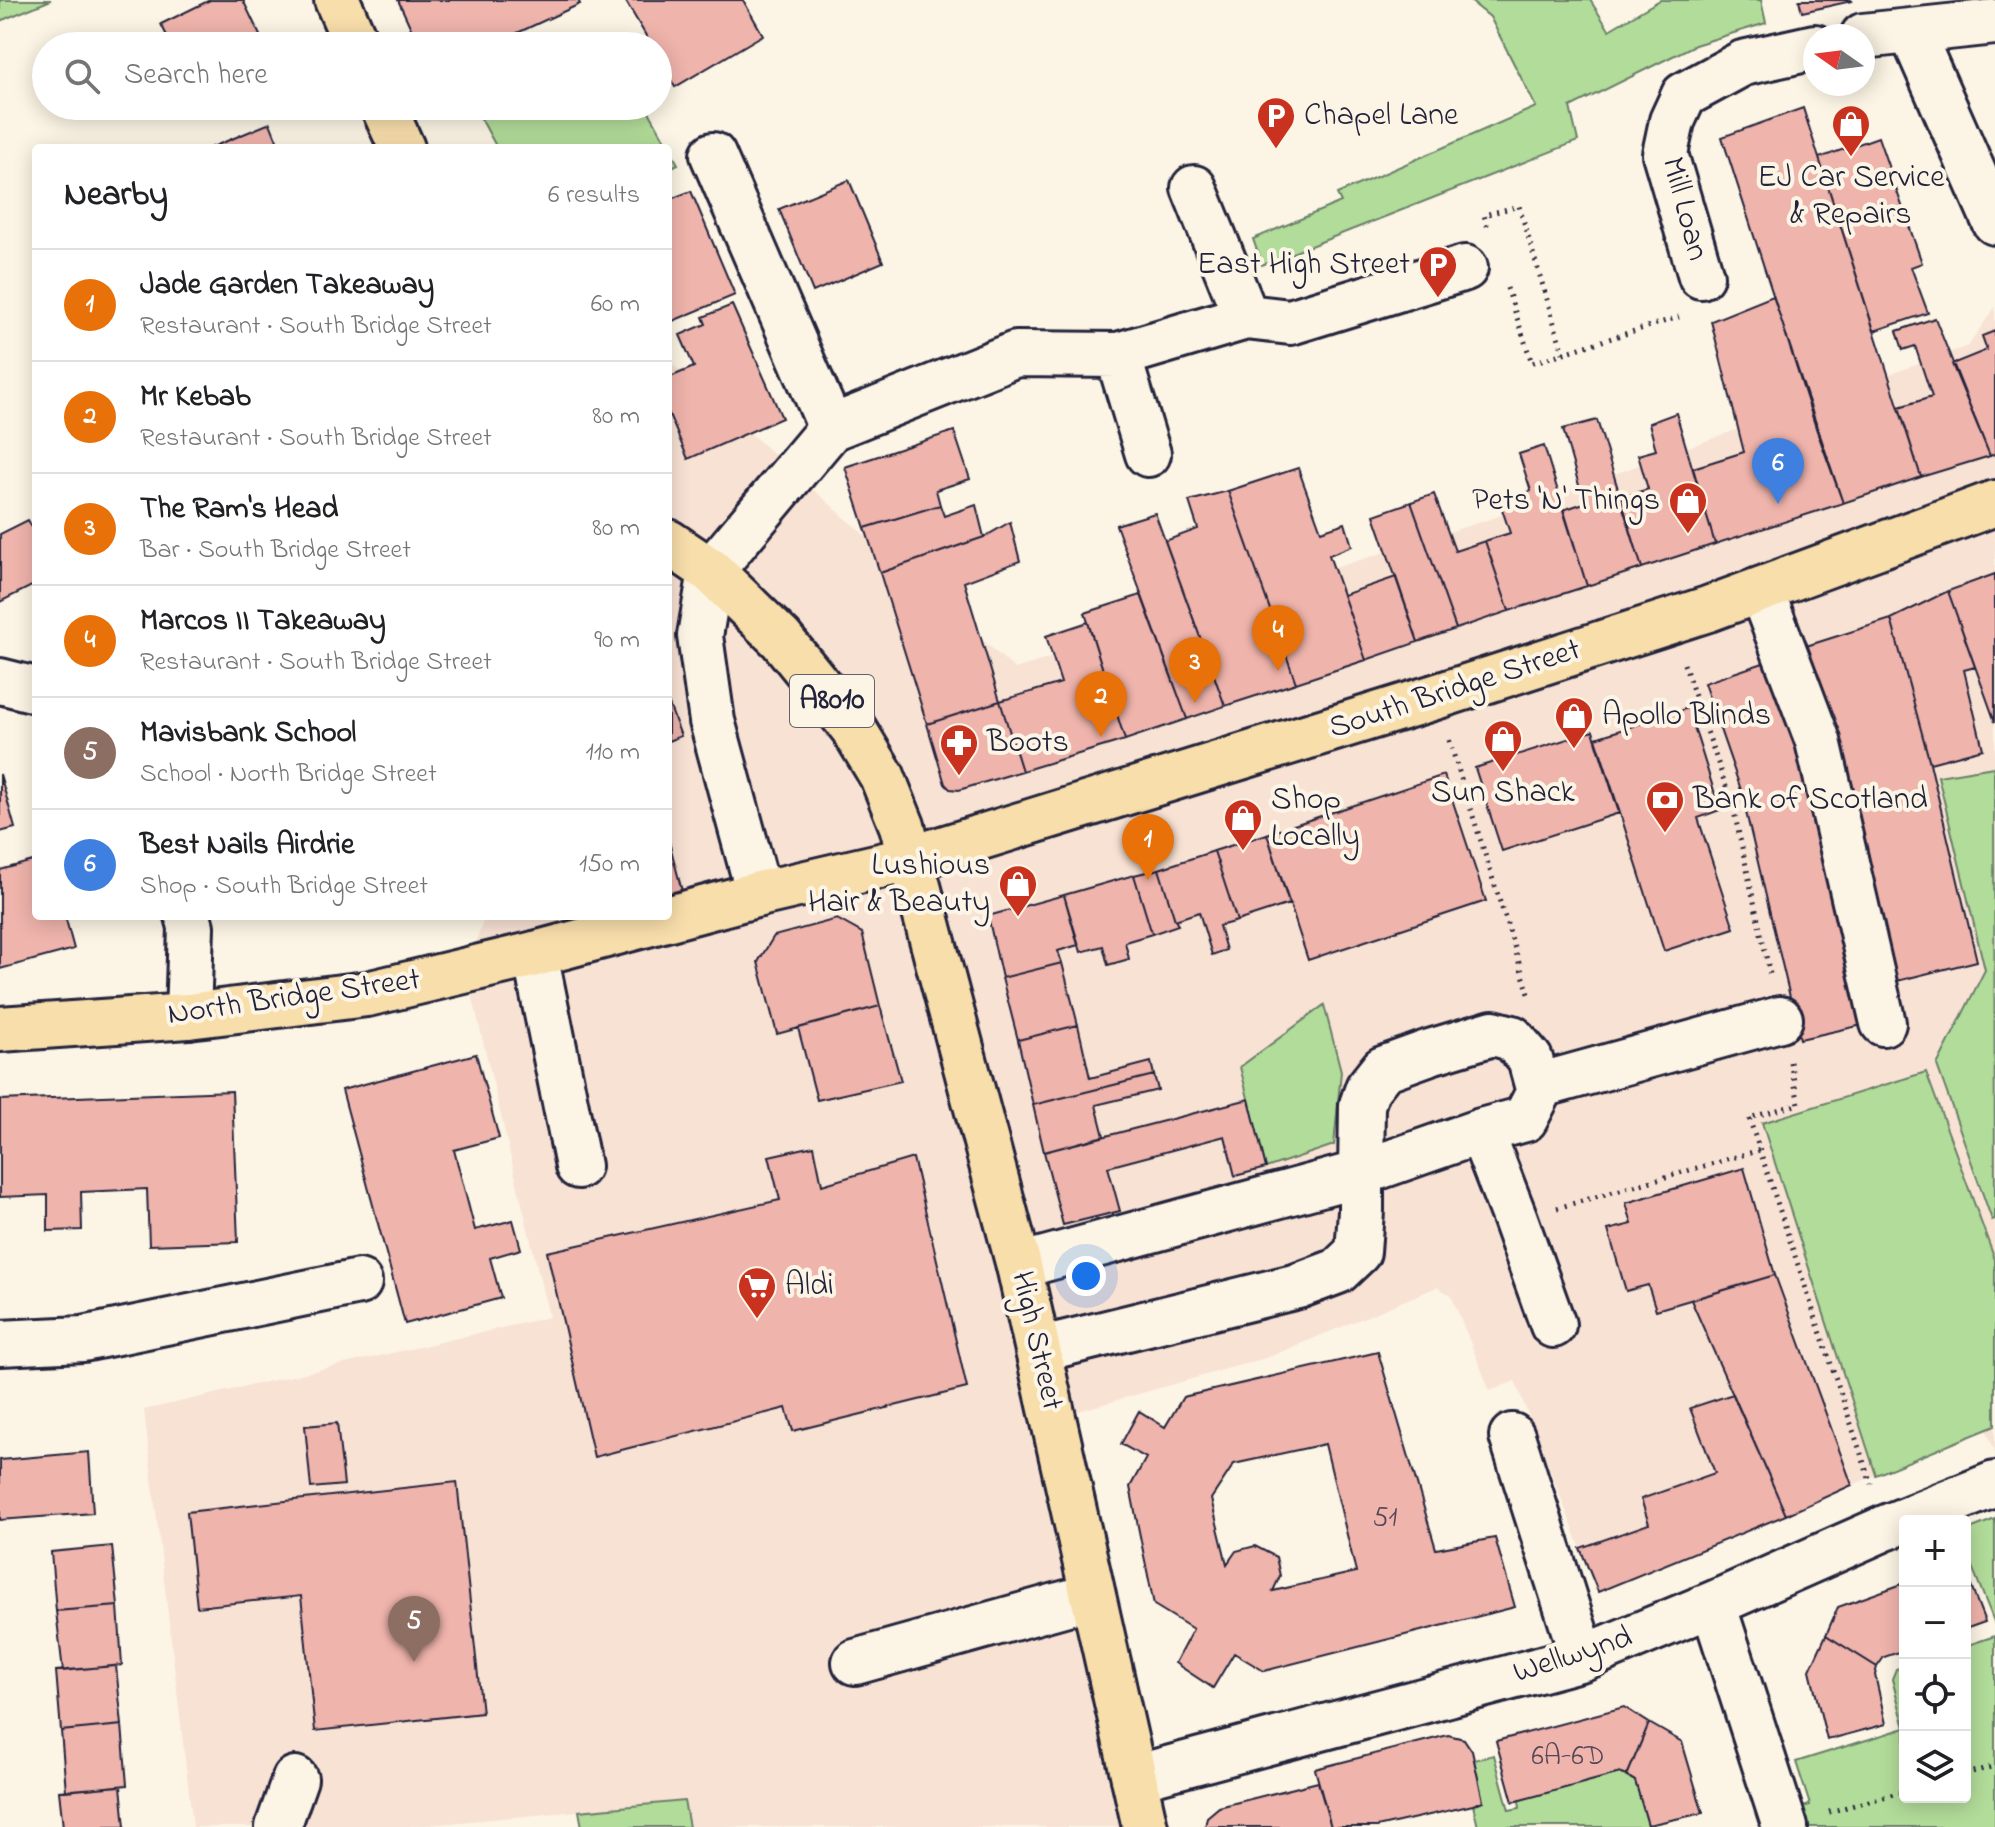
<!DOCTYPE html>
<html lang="en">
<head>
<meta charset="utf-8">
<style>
  :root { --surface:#fff; --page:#f2f2f2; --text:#202124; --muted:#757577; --line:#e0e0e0; --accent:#db2777 }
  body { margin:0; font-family:"Indie Flower",sans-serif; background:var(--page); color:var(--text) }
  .controls { position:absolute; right:24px; bottom:24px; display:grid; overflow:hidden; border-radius:8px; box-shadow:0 4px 20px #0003 }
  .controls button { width:72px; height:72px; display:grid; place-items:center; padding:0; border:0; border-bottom:2px solid var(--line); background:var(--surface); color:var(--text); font:40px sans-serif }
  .compass { position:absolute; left:1803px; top:24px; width:72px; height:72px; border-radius:50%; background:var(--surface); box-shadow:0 4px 20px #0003; rotate:284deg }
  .you { position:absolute; left:1086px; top:1276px; width:28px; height:28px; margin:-20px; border:6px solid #fff; border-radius:50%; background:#1a73e8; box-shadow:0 0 0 12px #1a73e833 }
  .badge { display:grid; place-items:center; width:52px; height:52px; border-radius:50%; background:var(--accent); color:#fff; font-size:26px; font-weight:700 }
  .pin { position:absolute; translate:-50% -66px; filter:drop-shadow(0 2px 4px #0008) }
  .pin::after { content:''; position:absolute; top:42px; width:28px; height:24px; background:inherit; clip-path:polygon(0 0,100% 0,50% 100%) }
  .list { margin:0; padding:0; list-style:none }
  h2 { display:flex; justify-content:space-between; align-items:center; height:104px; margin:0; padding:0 32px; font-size:34px }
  h2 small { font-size:26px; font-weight:400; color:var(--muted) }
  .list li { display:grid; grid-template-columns:52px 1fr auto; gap:24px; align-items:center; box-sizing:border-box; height:112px; padding:0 32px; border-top:2px solid var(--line) }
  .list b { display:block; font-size:30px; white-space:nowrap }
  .list p { margin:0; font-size:26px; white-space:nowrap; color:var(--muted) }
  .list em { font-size:26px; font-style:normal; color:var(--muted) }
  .icon { flex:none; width:44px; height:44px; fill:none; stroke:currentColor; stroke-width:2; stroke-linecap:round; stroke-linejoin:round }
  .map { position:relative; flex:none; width:1995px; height:1827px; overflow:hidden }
  .search { position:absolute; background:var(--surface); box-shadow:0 4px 20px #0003; left:32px; top:32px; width:640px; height:88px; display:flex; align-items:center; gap:20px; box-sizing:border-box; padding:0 28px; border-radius:44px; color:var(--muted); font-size:30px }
  .panel { position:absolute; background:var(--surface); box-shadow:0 4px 20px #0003; left:32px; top:144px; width:640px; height:776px; border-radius:8px }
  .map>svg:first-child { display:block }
  .built { fill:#f8e2d4 }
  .green { fill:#b2dc99; stroke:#6a7f6a; stroke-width:2 }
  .building { fill:#efb4ac; stroke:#22223b; stroke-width:2; fill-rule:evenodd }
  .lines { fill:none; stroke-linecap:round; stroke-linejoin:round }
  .minor-casing { stroke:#22223b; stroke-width:50 }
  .major-casing { stroke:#22223b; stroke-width:50 }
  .path { stroke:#22223b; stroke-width:5; stroke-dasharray:2 6; stroke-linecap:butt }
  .minor { stroke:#fcf5e5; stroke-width:44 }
  .major { stroke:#f8deab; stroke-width:44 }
  .labels { text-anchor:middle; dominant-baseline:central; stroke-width:8; stroke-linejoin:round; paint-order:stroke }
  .number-label { font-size:28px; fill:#554657 }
  .shield { fill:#fcf5e5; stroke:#63616e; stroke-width:2 }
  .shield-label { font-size:30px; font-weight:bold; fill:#22223b }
  .poi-label { font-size:32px; fill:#22223b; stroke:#fcf5e5; text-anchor:start }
  .street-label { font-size:32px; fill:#22223b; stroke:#fcf5e5 }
</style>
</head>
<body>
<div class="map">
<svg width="1995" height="1827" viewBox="0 0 1995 1827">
  <rect width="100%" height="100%" fill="#fcf5e5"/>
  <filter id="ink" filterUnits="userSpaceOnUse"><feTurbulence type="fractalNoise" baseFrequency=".0125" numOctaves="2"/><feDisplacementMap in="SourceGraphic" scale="16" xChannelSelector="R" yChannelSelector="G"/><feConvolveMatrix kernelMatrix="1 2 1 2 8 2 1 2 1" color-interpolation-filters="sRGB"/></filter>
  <g filter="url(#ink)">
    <path class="built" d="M 1995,307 L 1995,1452 L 1986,1429 L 1598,1592 L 1515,1381 L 1490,1391 L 1451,1295 L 1437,1287 L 1269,1357 L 1054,1418 L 1145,1827 L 690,1827 L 683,1801 L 408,1827 L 193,1827 L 144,1410 L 549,1317 L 466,970 L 485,916 L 668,916 L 668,360 L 1015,669 L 1493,518 L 1968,346 Z"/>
    <path class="green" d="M 0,0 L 51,0 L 0,21 Z
      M 1469,0 L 1590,0 L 1609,30 L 1660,0 L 1761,0 L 1766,23 L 1695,45 L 1570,107 L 1578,141 L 1262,265 L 1253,239 L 1341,202 L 1337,194 L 1536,107 L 1490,17 Z
      M 485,106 L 646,106 L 678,164 L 668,169 L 668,148 L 497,148 L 477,111 Z
      M 1994,767 L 1995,1219 L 1992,1220 L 1937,1065 L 1985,970 L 1938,776 Z
      M 1324,1005 L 1341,1071 L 1334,1145 L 1266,1168 L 1240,1067 Z
      M 1926,1072 L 1995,1260 L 1995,1426 L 1876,1475 L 1762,1123 Z
      M 1995,1519 L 1995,1624 L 1965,1549 L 1965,1531 Z
      M 1995,1636 L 1995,1827 L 1785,1827 L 1782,1813 L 1810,1805 L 1796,1762 L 1905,1728 L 1892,1679 L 1896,1669 L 1905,1666 L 1905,1797 L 1965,1797 L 1965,1646 Z
      M 1494,1755 L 1509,1810 L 1520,1808 L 1519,1800 L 1620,1773 L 1635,1781 L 1650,1827 L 1478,1827 L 1473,1805 L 1483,1801 L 1474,1760 Z
      M 684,1801 L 689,1827 L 582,1827 L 579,1811 Z"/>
    <path class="building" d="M 210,0 L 243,0 L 265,46 L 172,46 L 161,24 Z
      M 398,0 L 578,0 L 580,4 L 502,40 L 505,46 L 419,46 Z
      M 625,0 L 743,0 L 763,35 L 675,87 L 658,57 L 658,46 L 652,46 Z
      M 1799,0 L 1851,0 L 1852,1 L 1802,12 Z
      M 1803,108 L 1921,477 L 1843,503 L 1817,431 L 1722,137 Z
      M 270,123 L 280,148 L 210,148 Z
      M 1878,137 L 1922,263 L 1911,267 L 1928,313 L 1874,331 L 1819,158 Z
      M 849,180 L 883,262 L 813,292 L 779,209 Z
      M 691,191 L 735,295 L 668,323 L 668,200 Z
      M 1773,296 L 1843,503 L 1715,544 L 1693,468 L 1744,452 L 1711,321 Z
      M 732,305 L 782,418 L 688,459 L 668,412 L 668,378 L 694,367 L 680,335 L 706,324 L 703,317 Z
      M 1935,318 L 1990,456 L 1921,477 L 1899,407 L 1932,397 L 1915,346 L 1903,350 L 1897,331 Z
      M 1995,331 L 1995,454 L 1990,456 L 1952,364 L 1987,350 L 1982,336 Z
      M 1676,413 L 1715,544 L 1642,568 L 1620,498 L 1648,489 L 1638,455 L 1656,450 L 1649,423 Z
      M 1597,420 L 1642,568 L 1587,586 L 1563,510 L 1584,503 L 1563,429 Z
      M 954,431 L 970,479 L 936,490 L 940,505 L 865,528 L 845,467 Z
      M 1544,446 L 1587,586 L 1509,611 L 1485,541 L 1510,533 L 1500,503 L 1531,491 L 1519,454 Z
      M 1298,468 L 1321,531 L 1345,523 L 1352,546 L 1329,555 L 1366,660 L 1296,683 L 1228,491 Z
      M 1228,491 L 1296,683 L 1225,706 L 1165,541 L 1198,529 L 1189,501 Z
      M 1434,494 L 1455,551 L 1485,541 L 1509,611 L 1456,629 L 1411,502 Z
      M 1411,502 L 1456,629 L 1418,642 L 1374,515 Z
      M 940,505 L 944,516 L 976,505 L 984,537 L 880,573 L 865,528 Z
      M 1155,513 L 1225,706 L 1187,719 L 1116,525 Z
      M 28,520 L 36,535 L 36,584 L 0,602 L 0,534 Z
      M 1010,522 L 1020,561 L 964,582 L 1000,701 L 927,724 L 880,573 L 984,537 Z
      M 1995,574 L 1995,722 L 1948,591 Z
      M 1396,577 L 1418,642 L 1366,660 L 1343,595 Z
      M 1948,591 L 1975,667 L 1964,670 L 1983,749 L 1930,763 L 1891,619 Z
      M 1141,595 L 1187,719 L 1125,740 L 1085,613 Z
      M 1891,619 L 1930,763 L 1977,961 L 1889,983 L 1800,648 Z
      M 1088,622 L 1125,740 L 1022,771 L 1000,701 L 1061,683 L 1046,636 Z
      M 1772,660 L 1801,736 L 1867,1024 L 1800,1039 L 1740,787 L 1704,683 Z
      M 1000,701 L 1022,771 L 959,790 L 950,789 L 945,784 L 927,724 Z
      M 668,702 L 681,736 L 668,741 Z
      M 1688,708 L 1720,810 L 1698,818 L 1734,928 L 1664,951 L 1596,738 Z
      M 1593,731 L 1619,813 L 1502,851 L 1475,768 Z
      M 0,774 L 15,828 L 0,832 Z
      M 1444,775 L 1486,901 L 1308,960 L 1267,834 Z
      M 1267,834 L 1289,904 L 1237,921 L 1214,851 Z
      M 668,838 L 682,891 L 668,895 Z
      M 1214,851 L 1237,921 L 1219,926 L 1226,950 L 1212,955 L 1199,912 L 1175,920 L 1159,869 Z
      M 36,860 L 36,916 L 65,916 L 74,949 L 0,969 L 0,870 Z
      M 1159,869 L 1175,920 L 1178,925 L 1152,934 L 1134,875 Z
      M 1134,875 L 1152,934 L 1125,942 L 1129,959 L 1108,965 L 1103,946 L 1081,952 L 1064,895 Z
      M 1064,895 L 1078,945 L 1058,951 L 1062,963 L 1002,978 L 988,916 Z
      M 837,919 L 862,933 L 880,1006 L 777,1034 L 758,962 L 774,936 Z
      M 1062,963 L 1078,1025 L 1018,1040 L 1002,978 Z
      M 880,1006 L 901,1081 L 817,1100 L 798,1028 Z
      M 1078,1025 L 1090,1078 L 1151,1062 L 1154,1075 L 1033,1105 L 1018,1040 Z
      M 476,1054 L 499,1138 L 454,1150 L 475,1230 L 513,1220 L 521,1249 L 490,1258 L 501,1298 L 405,1324 L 342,1090 Z
      M 1154,1075 L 1158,1090 L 1096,1105 L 1104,1136 L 1044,1152 L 1033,1105 Z
      M 232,1091 L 238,1242 L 149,1245 L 147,1189 L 81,1192 L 82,1230 L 48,1231 L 48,1195 L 0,1197 L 0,1100 Z
      M 1249,1099 L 1266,1168 L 1235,1176 L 1225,1136 L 1108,1167 L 1120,1211 L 1063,1225 L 1044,1152 Z
      M 814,1146 L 822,1185 L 913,1158 L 967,1388 L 793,1431 L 786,1408 L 594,1457 L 547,1252 L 780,1200 L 769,1156 Z
      M 1744,1168 L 1775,1275 L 1656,1310 L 1648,1285 L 1626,1291 L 1608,1230 L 1632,1224 L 1626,1203 Z
      M 1775,1275 L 1852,1485 L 1786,1515 L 1691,1300 Z
      M 1378,1352 L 1436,1549 L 1495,1538 L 1515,1607 L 1264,1671 L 1234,1653 L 1213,1688 L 1175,1663 L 1193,1629 L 1154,1605 L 1130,1487 L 1146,1458 L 1121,1444 L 1139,1411 L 1165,1427 L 1183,1397 ZM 1325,1444 L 1356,1572 L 1273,1591 L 1280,1576 L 1276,1557 L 1255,1546 L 1236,1551 L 1227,1564 L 1211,1499 L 1234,1464 Z
      M 1733,1394 L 1786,1515 L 1598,1592 L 1580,1548 L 1649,1524 L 1641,1499 L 1715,1473 L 1690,1408 Z
      M 337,1423 L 344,1485 L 311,1488 L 305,1426 Z
      M 89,1452 L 93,1513 L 0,1520 L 0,1460 Z
      M 457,1482 L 482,1713 L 315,1731 L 301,1596 L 197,1607 L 187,1512 Z
      M 112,1546 L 118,1606 L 56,1611 L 51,1552 Z
      M 1965,1571 L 1985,1622 L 1965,1629 Z
      M 1905,1583 L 1905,1650 L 1884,1657 L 1877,1667 L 1826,1635 L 1838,1607 Z
      M 118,1606 L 122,1665 L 63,1671 L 56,1611 Z
      M 1826,1635 L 1877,1667 L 1875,1675 L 1886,1724 L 1827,1740 L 1810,1670 Z
      M 116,1666 L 122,1725 L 61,1731 L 56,1671 Z
      M 1624,1707 L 1649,1723 L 1627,1776 L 1620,1773 L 1513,1802 L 1496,1741 Z
      M 1649,1723 L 1682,1742 L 1703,1813 L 1648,1825 L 1635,1781 L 1627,1776 Z
      M 122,1725 L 127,1785 L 66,1791 L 61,1731 Z
      M 1448,1735 L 1464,1739 L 1472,1751 L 1483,1801 L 1473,1805 L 1377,1827 L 1331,1827 L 1315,1769 Z
      M 1318,1782 L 1331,1827 L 1205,1827 L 1207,1817 L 1219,1807 Z
      M 121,1786 L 125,1827 L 63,1827 L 59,1791 Z"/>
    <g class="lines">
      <defs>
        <path id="minor" d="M 1911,31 L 1995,222
          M 1863,36 L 1995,22
          M 713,155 L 831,428
          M 1194,188 L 1246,317
          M 1701,276 L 1665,154 L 1672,121 L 1684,95 L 1743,63 L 1815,47
          M 1118,355 L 1148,454
          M 1761,590 L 1818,741 L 1883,1023
          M 0,681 L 36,690
          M 759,894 L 712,721 L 700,636 L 711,571 L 831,428 L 1016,354 L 1118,355 L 1246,317 L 1290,322 L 1465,268
          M 188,916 L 191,927 L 188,1016
          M 535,954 L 578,1166
          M 1538,1086 L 1780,1019
          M 1481,1131 L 1515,1219 L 1553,1325
          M 1019,1266 L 1361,1173 L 1362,1105 L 1368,1088 L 1383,1069 L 1430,1052 L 1493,1033 L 1512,1038 L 1530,1059 L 1539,1092 L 1525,1119 L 1481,1131 L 1361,1173 L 1361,1211 L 1358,1252 L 1338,1271 L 1298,1286 L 1038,1350
          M 0,1343 L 83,1339 L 359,1282
          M 1512,1436 L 1583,1658
          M 1713,1604 L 1785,1827
          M 855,1662 L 1092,1596
          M 1134,1778 L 1583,1658 L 1713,1604 L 1885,1528 L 1995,1484
          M 278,1827 L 295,1779"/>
        <path id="major" d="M 337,0 L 357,46
          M 383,106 L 402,148
          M 668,542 L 711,571 L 781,639 L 820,687 L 853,728 L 882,776 L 902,826 L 1019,1266 L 1145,1827
          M 0,1029 L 188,1016 L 367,994 L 535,954 L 759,894 L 910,859 L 1435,697 L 1708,609 L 1995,503"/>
      </defs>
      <use href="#minor" class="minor-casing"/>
      <use href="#major" class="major-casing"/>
      <path class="path" d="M 1487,226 L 1484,215 L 1519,206 L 1563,353
        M 1507,288 L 1532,363 L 1679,317
        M 1684,664 L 1733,807 L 1770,974
        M 1449,740 L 1529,994
        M 1790,1062 L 1799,1104 L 1749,1118 L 1871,1484
        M 1557,1208 L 1760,1150
        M 1965,1774 L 1995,1766
        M 1829,1812 L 1905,1791"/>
      <use href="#minor" class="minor"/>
      <use href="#major" class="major"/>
    </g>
  </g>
  <defs>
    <symbol id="parking-pin" viewBox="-11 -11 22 30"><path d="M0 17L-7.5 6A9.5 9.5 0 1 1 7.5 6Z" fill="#c8321e" stroke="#fcf5e5"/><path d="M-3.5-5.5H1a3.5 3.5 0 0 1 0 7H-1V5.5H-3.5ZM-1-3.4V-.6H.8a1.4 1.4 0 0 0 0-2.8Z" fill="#fff"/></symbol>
    <symbol id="shop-pin" viewBox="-11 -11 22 30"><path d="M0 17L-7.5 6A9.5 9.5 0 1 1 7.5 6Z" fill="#c8321e" stroke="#fcf5e5"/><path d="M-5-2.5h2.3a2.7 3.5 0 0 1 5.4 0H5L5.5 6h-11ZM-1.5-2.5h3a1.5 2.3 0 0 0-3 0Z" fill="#fff"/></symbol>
    <symbol id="pharmacy-pin" viewBox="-11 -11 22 30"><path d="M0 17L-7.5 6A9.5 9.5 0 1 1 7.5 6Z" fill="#c8321e" stroke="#fcf5e5"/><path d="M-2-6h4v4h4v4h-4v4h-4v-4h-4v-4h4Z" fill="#fff"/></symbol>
    <symbol id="bank-pin" viewBox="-11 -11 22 30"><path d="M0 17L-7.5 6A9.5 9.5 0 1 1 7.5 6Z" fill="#c8321e" stroke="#fcf5e5"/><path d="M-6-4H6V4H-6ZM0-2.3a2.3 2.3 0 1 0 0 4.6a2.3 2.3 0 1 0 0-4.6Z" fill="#fff"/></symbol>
    <symbol id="supermarket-pin" viewBox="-11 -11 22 30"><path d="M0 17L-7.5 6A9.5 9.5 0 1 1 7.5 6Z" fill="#c8321e" stroke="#fcf5e5"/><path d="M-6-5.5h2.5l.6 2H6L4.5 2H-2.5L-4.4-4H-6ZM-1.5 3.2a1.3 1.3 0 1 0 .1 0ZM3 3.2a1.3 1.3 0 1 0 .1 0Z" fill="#fff"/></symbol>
  </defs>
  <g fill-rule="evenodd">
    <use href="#parking-pin" x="1254" y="94" width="44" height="60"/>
    <use href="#shop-pin" x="1829" y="102" width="44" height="60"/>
    <use href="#parking-pin" x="1416" y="243" width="44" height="60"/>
    <use href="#shop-pin" x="1666" y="479" width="44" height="60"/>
    <use href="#shop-pin" x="1552" y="694" width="44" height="60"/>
    <use href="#shop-pin" x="1481" y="717" width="44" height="60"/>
    <use href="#pharmacy-pin" x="937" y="721" width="44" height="60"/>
    <use href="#bank-pin" x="1643" y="778" width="44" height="60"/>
    <use href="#shop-pin" x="1221" y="796" width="44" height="60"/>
    <use href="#shop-pin" x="996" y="862" width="44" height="60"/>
    <use href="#supermarket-pin" x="735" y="1264" width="44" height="60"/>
  </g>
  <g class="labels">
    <g class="number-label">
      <text x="1385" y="1518">51</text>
      <text x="1568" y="1757">6A-6D</text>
    </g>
    <rect class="shield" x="790" y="675" width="84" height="52" rx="6"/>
    <g class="shield-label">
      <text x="832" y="701">A8010</text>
    </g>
    <g class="poi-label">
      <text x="1304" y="116">Chapel Lane</text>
      <text x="1851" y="178" text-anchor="middle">EJ Car Service<tspan x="1851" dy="37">&amp; Repairs</tspan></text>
      <text x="1410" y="265" text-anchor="end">East High Street</text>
      <text x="1660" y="501" text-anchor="end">Pets 'N' Things</text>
      <text x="1602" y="716">Apollo Blinds</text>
      <text x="987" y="743">Boots</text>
      <text x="1503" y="793" text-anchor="middle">Sun Shack</text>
      <text x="1271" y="800">Shop<tspan x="1271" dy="37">Locally</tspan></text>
      <text x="1693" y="800">Bank of Scotland</text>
      <text x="990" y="866" text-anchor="end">Lushious<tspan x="990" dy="37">Hair &amp; Beauty</tspan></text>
      <text x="785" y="1286">Aldi</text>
    </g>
    <g class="street-label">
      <text transform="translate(1684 209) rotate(75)">Mill Loan</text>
      <text transform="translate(1455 690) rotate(-18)">South Bridge Street</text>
      <text transform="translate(294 998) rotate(-8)">North Bridge Street</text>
      <text transform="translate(1036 1341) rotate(77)">High Street</text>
      <text transform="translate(1573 1656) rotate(-18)">Wellwynd</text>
    </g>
  </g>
</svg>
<div class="controls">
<button>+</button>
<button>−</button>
<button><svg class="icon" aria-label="locate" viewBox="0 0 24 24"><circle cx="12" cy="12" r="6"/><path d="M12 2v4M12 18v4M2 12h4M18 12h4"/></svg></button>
<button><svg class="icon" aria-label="layers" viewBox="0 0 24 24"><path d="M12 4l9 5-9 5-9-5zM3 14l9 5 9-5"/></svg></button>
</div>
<svg class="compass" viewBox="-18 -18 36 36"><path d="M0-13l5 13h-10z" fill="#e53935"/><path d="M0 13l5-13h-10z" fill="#757577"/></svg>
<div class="you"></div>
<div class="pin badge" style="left:1148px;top:880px;background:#e8710a">1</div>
<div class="pin badge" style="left:1101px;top:737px;background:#e8710a">2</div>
<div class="pin badge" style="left:1195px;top:703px;background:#e8710a">3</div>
<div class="pin badge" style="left:1278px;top:671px;background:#e8710a">4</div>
<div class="pin badge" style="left:414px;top:1662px;background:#8d6e63">5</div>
<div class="pin badge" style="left:1778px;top:504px;background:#3f7fe0">6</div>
<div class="search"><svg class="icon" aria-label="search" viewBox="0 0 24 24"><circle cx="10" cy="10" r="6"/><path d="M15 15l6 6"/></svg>Search here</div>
<section class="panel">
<h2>Nearby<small>6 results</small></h2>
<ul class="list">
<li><span class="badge" style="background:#e8710a">1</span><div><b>Jade Garden Takeaway</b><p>Restaurant · South Bridge Street</p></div><em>60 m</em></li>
<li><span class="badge" style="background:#e8710a">2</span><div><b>Mr Kebab</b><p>Restaurant · South Bridge Street</p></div><em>80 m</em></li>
<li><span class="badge" style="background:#e8710a">3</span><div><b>The Ram's Head</b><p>Bar · South Bridge Street</p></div><em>80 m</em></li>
<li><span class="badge" style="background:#e8710a">4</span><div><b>Marcos II Takeaway</b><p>Restaurant · South Bridge Street</p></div><em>90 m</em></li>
<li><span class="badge" style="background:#8d6e63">5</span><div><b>Mavisbank School</b><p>School · North Bridge Street</p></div><em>110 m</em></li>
<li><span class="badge" style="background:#3f7fe0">6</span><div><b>Best Nails Airdrie</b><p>Shop · South Bridge Street</p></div><em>150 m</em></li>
</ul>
</section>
</div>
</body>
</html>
